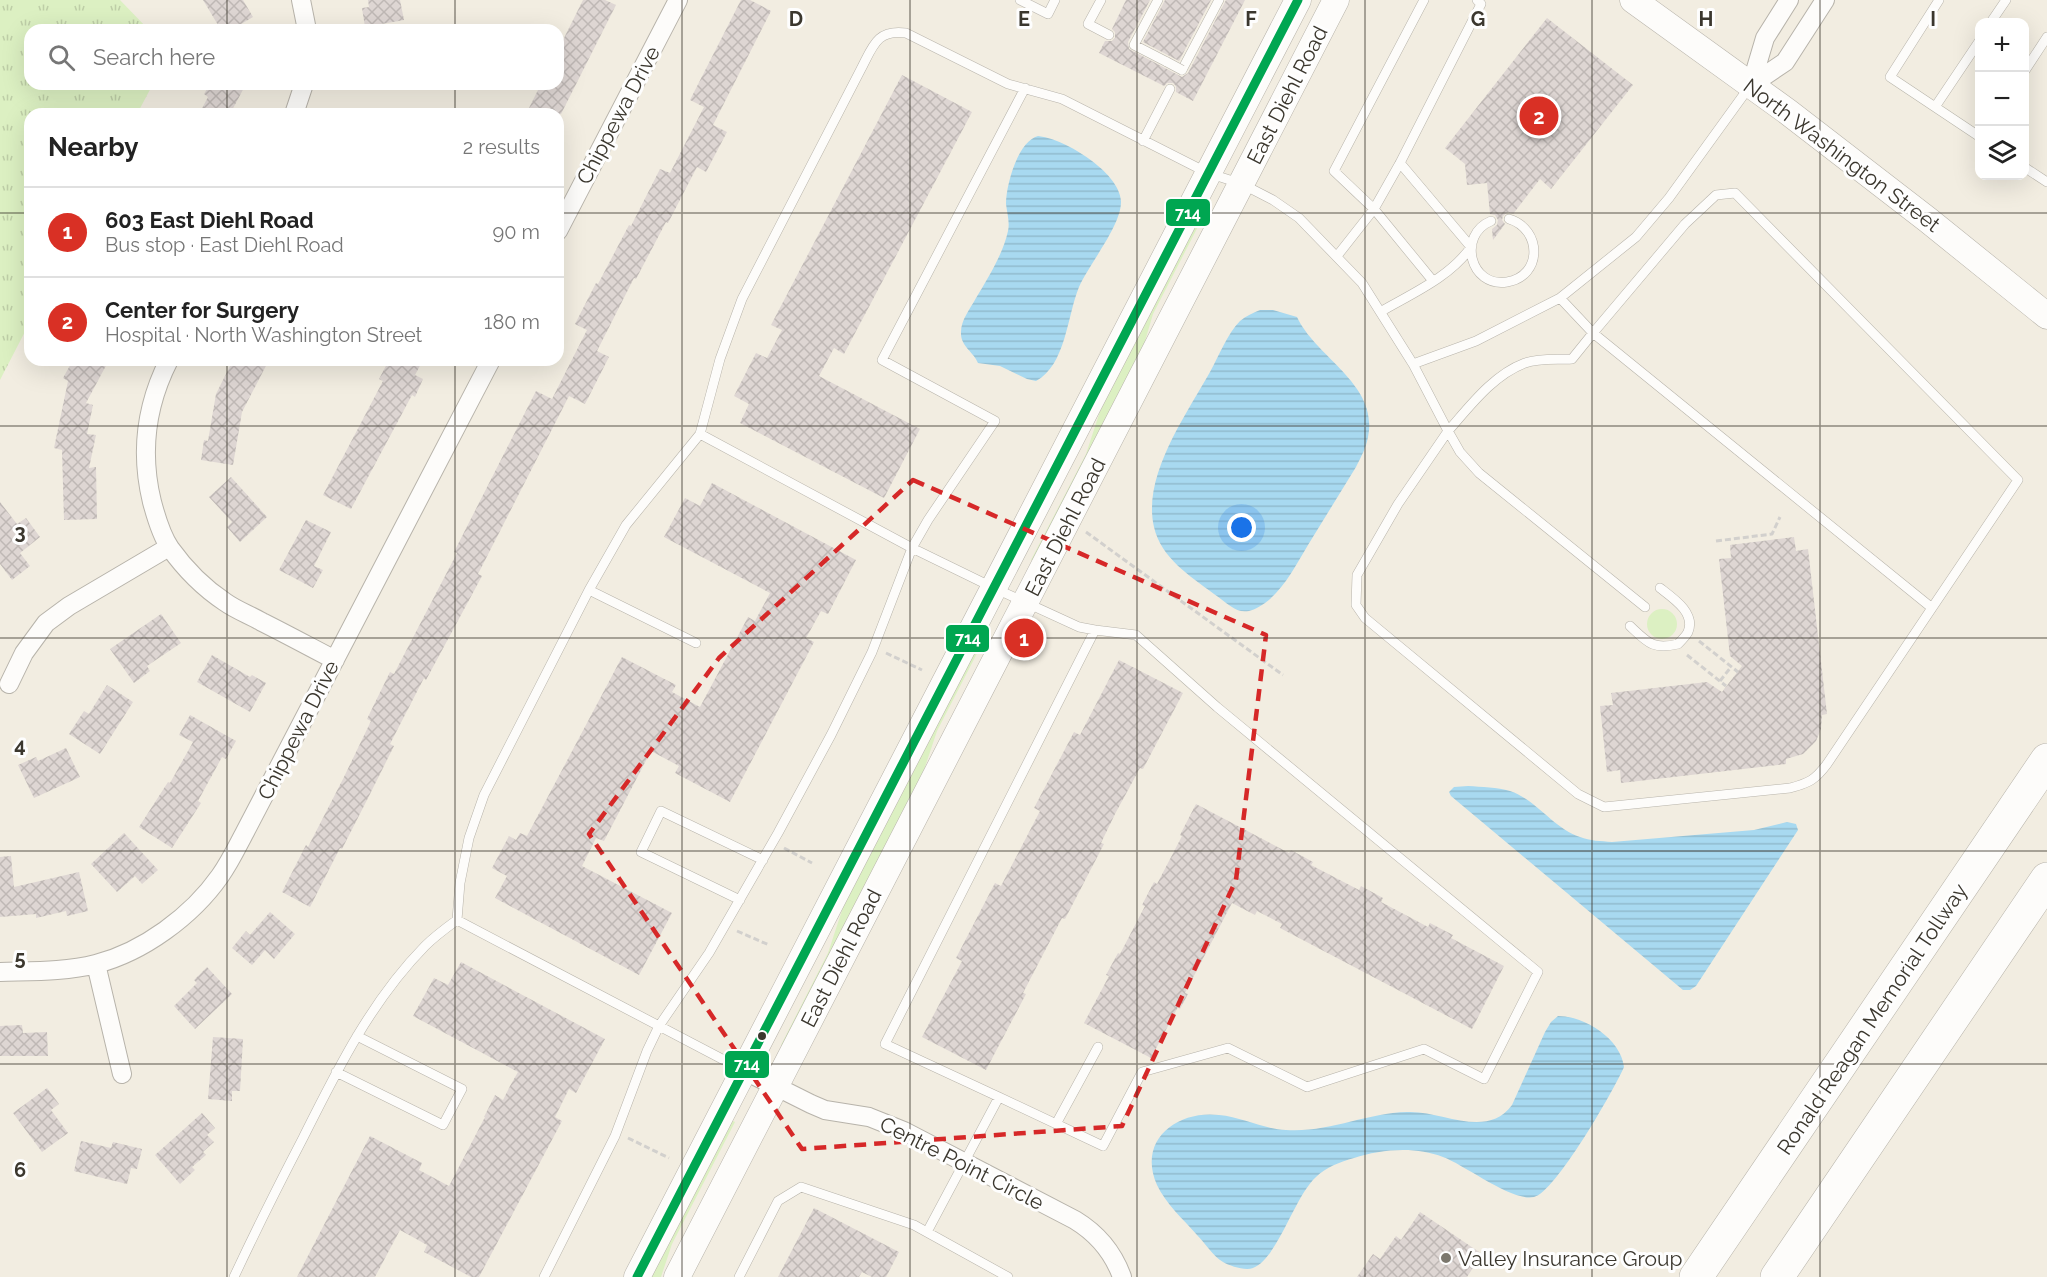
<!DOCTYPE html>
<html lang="en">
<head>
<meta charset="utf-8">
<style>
  :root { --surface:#fff; --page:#f2f2f2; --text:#222; --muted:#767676; --line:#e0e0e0; --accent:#d93025 }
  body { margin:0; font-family:Raleway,sans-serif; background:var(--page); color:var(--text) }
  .controls { position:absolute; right:18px; top:18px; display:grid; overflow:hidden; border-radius:12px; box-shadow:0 6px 24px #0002 }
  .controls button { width:54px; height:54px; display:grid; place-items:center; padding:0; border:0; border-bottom:2px solid var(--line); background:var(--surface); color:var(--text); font:30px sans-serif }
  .you { position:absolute; left:1242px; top:528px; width:21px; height:21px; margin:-15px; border:4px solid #fff; border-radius:50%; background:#1a73e8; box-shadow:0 0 0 9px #1a73e833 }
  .badge { display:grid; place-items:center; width:39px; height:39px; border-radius:50%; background:var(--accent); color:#fff; font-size:20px; font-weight:700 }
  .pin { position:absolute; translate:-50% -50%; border:3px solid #fff; box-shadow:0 2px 6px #0006 }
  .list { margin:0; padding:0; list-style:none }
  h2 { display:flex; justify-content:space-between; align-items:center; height:78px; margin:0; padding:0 24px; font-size:26px }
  h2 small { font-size:20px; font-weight:400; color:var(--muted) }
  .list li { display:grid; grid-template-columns:39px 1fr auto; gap:18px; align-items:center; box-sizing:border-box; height:90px; padding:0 24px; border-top:2px solid var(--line) }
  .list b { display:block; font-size:22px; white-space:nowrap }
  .list p { margin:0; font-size:20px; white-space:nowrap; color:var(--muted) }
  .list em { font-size:20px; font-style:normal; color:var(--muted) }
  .icon { flex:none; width:33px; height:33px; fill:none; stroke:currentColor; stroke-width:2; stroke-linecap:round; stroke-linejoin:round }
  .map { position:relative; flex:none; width:2047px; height:1277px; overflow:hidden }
  .search { position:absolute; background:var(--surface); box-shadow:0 6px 24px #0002; left:24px; top:24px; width:540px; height:66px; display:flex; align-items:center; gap:15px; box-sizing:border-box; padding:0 21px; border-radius:18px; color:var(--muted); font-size:22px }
  .panel { position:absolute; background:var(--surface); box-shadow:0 6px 24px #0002; left:24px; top:108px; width:540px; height:258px; border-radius:18px }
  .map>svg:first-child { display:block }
  .green { fill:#dcf0c2 }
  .park { fill:url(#park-tufts) }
  .water { fill:url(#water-rules) }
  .building { fill:url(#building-cross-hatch) }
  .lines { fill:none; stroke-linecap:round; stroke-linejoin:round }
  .lane-casing { stroke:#b7b3aa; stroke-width:10 }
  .street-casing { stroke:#b7b3aa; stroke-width:20 }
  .secondary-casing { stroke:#b7b3aa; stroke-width:27 }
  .highway-casing { stroke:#b7b3aa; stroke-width:34 }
  .path { stroke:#d2d0cd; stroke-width:3; stroke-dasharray:6 3; stroke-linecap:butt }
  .lane { stroke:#fdfcfa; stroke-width:9 }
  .street { stroke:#fdfcfa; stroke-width:18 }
  .secondary { stroke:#fdfcfa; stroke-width:26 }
  .highway { stroke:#fdfcfa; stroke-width:33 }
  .lane-bridge-casing { stroke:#b7b3aa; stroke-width:10; stroke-linecap:butt }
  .lane-bridge { stroke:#fdfcfa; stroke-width:9 }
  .bus-1-casing { stroke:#fefefe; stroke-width:14 }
  .bus-1 { stroke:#00a651; stroke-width:9 }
  .marked { fill:none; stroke:#d62828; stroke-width:4.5; stroke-dasharray:12 8; stroke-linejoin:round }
  .grid { fill:none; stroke:#3b372e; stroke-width:1.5; stroke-opacity:0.55 }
  .bus-dot { fill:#3b372e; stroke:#fefefe; stroke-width:2 }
  .poi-dot { fill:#7b776d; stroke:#fefefe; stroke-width:2 }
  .labels { text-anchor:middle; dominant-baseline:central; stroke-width:6; stroke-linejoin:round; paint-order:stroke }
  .street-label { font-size:21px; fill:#3b372e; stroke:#fefefe }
  .poi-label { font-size:21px; fill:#3b372e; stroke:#fefefe; text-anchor:start }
  .grid-label { font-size:20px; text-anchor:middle; font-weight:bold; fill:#3b372e; stroke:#fefefe; stroke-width:6; stroke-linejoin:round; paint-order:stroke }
  .line-badge { stroke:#fefefe; stroke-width:2 }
  .badge-label { font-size:16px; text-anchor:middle; font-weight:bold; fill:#fff }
</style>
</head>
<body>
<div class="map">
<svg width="2047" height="1277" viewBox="0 0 2047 1277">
  <defs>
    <pattern id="park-tufts" width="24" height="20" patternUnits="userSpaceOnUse" patternTransform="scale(1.5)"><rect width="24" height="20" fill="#dcf0c2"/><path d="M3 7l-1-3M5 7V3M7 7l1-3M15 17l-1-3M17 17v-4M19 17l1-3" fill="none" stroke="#becea7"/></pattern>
    <pattern id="water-rules" width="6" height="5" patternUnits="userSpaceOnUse" patternTransform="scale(1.5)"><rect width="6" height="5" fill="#a8d9f0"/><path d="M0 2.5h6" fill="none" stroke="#92bbce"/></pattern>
    <pattern id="building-cross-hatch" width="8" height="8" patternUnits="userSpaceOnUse" patternTransform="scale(1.5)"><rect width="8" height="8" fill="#ded6d3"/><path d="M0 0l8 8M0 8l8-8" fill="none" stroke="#bfb8b5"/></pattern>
  </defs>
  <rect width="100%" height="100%" fill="#f2ede1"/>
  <path class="green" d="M 1201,210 L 1205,213 L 1153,314 L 1138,365 L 1036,562 L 1031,560 L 1086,454 L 1106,393 Z
    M1647 624a15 15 0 1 1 30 0a15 15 0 1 1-30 0Z
    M 983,633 L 986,636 L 937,731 L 917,791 L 785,1047 L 781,1045 L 828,953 L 849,889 Z
    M 731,1120 L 735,1122 L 672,1244 L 661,1277 L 649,1277 Z"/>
  <path class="park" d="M 0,0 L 120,0 L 149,30 L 30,30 L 30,84 L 153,84 L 137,114 L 30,114 L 30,322 L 0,380 Z"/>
  <path class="water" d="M 1038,136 C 1057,138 1077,150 1092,161 C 1104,170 1120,185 1121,201 C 1122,225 1089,264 1079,287 C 1067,316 1066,365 1036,381 L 1027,379 L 1000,366 L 978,363 C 974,352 960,346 961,332 C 961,320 970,309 976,298 C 988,278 1003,254 1008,231 C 1010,222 1007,213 1006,204 C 1006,185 1018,141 1038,136 Z
    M 1260,310 L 1273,310 L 1297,317 C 1316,358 1379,384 1368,437 C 1366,448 1361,457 1356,467 C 1340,493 1324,519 1308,545 C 1296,565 1284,589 1265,603 C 1241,620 1234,608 1214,594 C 1190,576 1161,558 1154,527 C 1142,476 1186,415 1210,372 C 1219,356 1227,334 1240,321 C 1246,316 1253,313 1260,310 Z
    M 1468,786 C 1482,787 1497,787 1510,791 C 1537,800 1553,828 1580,837 C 1590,841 1601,841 1612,842 L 1754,830 L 1787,822 L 1796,824 L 1798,830 L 1696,986 L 1690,990 L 1683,990 L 1451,796 L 1449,792 L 1454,787 Z
    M 1558,1016 C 1585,1016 1621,1039 1624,1067 C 1614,1090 1555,1193 1534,1197 C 1512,1202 1465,1165 1443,1157 C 1416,1146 1381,1149 1354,1158 C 1340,1162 1326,1167 1316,1177 C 1294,1197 1278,1258 1253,1268 C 1245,1271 1230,1266 1223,1262 C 1213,1256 1205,1243 1197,1235 C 1183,1219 1166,1204 1157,1185 C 1137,1140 1177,1110 1219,1115 C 1242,1117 1263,1129 1286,1130 C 1328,1133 1366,1113 1407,1112 C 1442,1110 1486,1140 1512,1105 L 1545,1032 L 1551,1022 Z"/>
  <path class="building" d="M 203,0 L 243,0 L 253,17 L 231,30 L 221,30 Z
    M 368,0 L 400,0 L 404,20 L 365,27 L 362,8 L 369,7 Z
    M 583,0 L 605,0 L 616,5 L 561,114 L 526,114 L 541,84 L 558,84 L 558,50 Z
    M 741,0 L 750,0 L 771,11 L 713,125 L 727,132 L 706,172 L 697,167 L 668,223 L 666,222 L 636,279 L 634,278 L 597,351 L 609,357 L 585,404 L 569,396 L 478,574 L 482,576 L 426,680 L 424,678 L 390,744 L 394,746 L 366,802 L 342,849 L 340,848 L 310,907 L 282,892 L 306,845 L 308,847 L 343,779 L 371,721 L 367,719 L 390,672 L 394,674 L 457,553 L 454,552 L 536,391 L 552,399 L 587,330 L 575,324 L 596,283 L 598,284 L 629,225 L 631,226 L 660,169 L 670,173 L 704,107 L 690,100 Z
    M 1126,0 L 1150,0 L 1128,42 L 1129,49 L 1182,77 L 1188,73 L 1226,0 L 1245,0 L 1193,101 L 1176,92 L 1176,86 L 1173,83 L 1167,83 L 1164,86 L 1099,53 L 1105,41 L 1112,41 L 1115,38 L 1115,32 L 1112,29 Z
    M 1165,0 L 1211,0 L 1179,61 L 1143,42 Z
    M 1547,18 L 1633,85 L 1551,189 L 1540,179 L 1513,214 L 1508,212 L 1503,216 L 1502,220 L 1505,224 L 1493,240 L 1492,229 L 1497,225 L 1498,220 L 1495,215 L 1490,214 L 1487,183 L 1467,185 L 1465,164 L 1445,148 Z
    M 902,75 L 972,112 L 844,354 L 834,348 L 819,376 L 920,429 L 884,498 L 740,423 L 749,404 L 734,396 L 756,353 L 767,358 L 782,330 L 771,325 Z
    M 210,84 L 246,84 L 230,114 L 199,114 L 208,97 L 204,94 Z
    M 73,360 L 109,360 L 86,403 L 93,405 L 87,434 L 96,435 L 89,468 L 96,467 L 97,519 L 64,520 L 62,450 L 54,448 L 68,381 L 63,378 Z
    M 233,360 L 269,360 L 242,412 L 233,465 L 201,460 L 204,440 L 208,441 L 216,394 Z
    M 389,360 L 423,360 L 415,375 L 423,379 L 415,397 L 412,395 L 351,509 L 323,495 L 383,381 L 379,379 Z
    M 231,477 L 267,517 L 240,542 L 227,527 L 232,522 L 209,497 Z
    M 712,483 L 856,560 L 828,614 L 821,611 L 806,638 L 814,642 L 730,802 L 675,773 L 679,766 L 651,751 L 604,841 L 596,838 L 582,866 L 672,913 L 639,975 L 495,898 L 507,876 L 492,868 L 509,836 L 516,840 L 520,833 L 527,836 L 622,657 L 676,685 L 672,692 L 700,707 L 748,617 L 755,621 L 770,593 L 664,537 L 685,498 L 700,506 Z
    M 0,502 L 17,524 L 26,518 L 40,537 L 20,553 L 30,566 L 12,580 L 0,564 Z
    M 306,520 L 331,532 L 314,566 L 323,570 L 313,588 L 279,570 Z
    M 1794,537 L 1796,551 L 1808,549 L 1827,714 L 1822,715 L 1821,729 L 1816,741 L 1803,754 L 1786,759 L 1786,764 L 1621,783 L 1620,770 L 1607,772 L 1600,706 L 1613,705 L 1611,693 L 1707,682 L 1722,692 L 1742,666 L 1730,656 L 1719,559 L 1731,558 L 1730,545 Z
    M 161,614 L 181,643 L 147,666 L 150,671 L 134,683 L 110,649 Z
    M 212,655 L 250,677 L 252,675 L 266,683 L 250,712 L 197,682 Z
    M 1119,660 L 1183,693 L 1143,769 L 1140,768 L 1115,814 L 1101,843 L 1104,844 L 1065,919 L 1062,918 L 1023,993 L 1026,994 L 986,1070 L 922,1037 L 962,961 L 956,958 L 995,883 L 1001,886 L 1040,811 L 1034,808 L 1074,732 L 1080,735 Z
    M 107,685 L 133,702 L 100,754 L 69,734 L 84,711 L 89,714 Z
    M 190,715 L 236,741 L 226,759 L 222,757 L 198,801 L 201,803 L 172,848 L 139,827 L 168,782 L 170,783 L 193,742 L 179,735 Z
    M 66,748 L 80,777 L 34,798 L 18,765 L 36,757 L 38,761 Z
    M 1196,804 L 1289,853 L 1291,850 L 1313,862 L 1311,865 L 1359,890 L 1361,886 L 1383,898 L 1381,902 L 1415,920 L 1428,927 L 1430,923 L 1453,935 L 1451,938 L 1504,966 L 1472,1029 L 1280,928 L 1282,924 L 1257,911 L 1255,915 L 1232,903 L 1185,993 L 1188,994 L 1180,1009 L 1178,1007 L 1151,1058 L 1084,1023 L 1109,976 L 1106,975 L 1118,953 L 1120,954 L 1145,906 L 1142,905 L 1154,882 L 1157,884 L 1182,836 L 1180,835 Z
    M 124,833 L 158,870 L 142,884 L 135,876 L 117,892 L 91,864 Z
    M 11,856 L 14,887 L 79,872 L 88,911 L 67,916 L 66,911 L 36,918 L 36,914 L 0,917 L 0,857 Z
    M 270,912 L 295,934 L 274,959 L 265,950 L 252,965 L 232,948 L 246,931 L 250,935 Z
    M 461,962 L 605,1039 L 576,1093 L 569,1089 L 555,1117 L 562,1121 L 479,1277 L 471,1277 L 424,1252 L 427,1245 L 400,1230 L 375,1277 L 297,1277 L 370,1136 L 422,1163 L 419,1170 L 449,1186 L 485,1117 L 484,1117 L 495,1095 L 503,1100 L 510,1086 L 518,1072 L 413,1016 L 434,978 L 448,985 Z
    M 207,967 L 232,994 L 195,1029 L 174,1006 L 197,983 L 194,980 Z
    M 22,1025 L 23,1033 L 47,1032 L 48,1056 L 0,1056 L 0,1026 Z
    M 213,1037 L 243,1039 L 240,1091 L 232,1091 L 232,1101 L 208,1099 Z
    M 47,1088 L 59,1104 L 51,1110 L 68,1133 L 42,1152 L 13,1113 Z
    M 202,1113 L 215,1128 L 207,1135 L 214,1142 L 203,1152 L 206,1155 L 192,1167 L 195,1170 L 180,1184 L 155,1155 Z
    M 81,1141 L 111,1148 L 113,1142 L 142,1149 L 137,1169 L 131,1168 L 127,1184 L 74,1171 Z
    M 814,1208 L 899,1252 L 886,1277 L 872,1277 L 862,1272 L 859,1277 L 778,1277 Z
    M 1420,1212 L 1482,1254 L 1467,1277 L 1357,1277 L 1373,1254 L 1380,1259 L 1396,1236 L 1401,1240 Z"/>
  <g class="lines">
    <defs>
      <path id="lane" d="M 1020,0 L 1048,14 L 1055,0
        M 1101,0 L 1088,24 L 1109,35
        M 1158,0 L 1134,45 L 1167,62
        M 1424,0 L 1334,171 L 1374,209 L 1433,281
        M 1939,0 L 1890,77 L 1980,137
        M 1991,22 L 2006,0
        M 1182,70 L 1219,0
        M 2024,72 L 2047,37
        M 1935,107 L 1980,40
        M 1143,141 L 1170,89
        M 2024,167 L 2047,182
        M 1491,221 C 1457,235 1470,288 1507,282 C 1543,276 1542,229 1509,219
        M 1337,256 L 1374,209 L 1400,163 L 1481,4 L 1477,0
        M 1382,311 C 1413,293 1450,277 1471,247 L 1400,163
        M 1413,364 L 1476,341 L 1560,298 L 1636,237 L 1669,198 L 1750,86
        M 700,434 L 720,359 L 742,299 L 861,69 C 873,46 877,29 906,33 L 1008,84 L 1062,99 L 1208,173 L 1242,184 L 1273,200 L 1299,218 L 1362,283 L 1413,364 L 1448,431 L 1398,504 L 1357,575 L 1356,605 L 1365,618 L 1578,794 L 1604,807 L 1790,788 C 1809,783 1815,780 1827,764 L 2018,480 L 1735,193 L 1716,195 L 1685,224 L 1593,333 L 1560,298
        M 589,590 L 696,643
        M 1645,607 L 1479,473 L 1460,452 L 1448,431 C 1470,406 1493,375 1525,363 C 1539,358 1557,360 1572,359 L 1593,333 L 1932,608
        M 1630,626 C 1648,643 1653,650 1678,644 C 1681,641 1686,636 1688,632 C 1696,613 1673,598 1660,588
        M 740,900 L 641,852 L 661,811 L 763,860
        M 457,920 L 460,883 L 469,838 L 484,795 L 589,590 L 626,525 L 700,434 L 912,548 L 994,588 L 1079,627 L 1095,630 L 885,1044 L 999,1097 L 927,1232
        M 336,1072 L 443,1125 L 462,1089 L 357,1036
        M 999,1097 L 1103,1146 L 1142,1072 L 1228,1048 L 1307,1087 L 1424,1049 L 1484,1079 L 1538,972 L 1217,707 L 1136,635 L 1095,630
        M 1056,1124 L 1098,1047
        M 234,1277 C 256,1230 279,1184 303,1138 C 337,1070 371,1001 425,946 C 435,936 446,928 457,920 L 743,1070
        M 544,1277 L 615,1136 L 647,1051 L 659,1026 L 709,953 L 778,833 L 831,735 L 872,652 L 912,548 L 928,520 L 995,421 L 882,360 L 1025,88
        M 739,1277 L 778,1201 L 801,1187 L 914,1225 L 1008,1277"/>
      <path id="street" d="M 301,0 L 307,30
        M 1751,85 L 1785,62 L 1825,0
        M 1751,85 L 1765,38 L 1789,0
        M 294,114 L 304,84
        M 558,231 L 678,0
        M 169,360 C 146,405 140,453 152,502 C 156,517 161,535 170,548 C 185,569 204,588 225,602 C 236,610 250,615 262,622 C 286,634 310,647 335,660
        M 9,684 L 24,653 L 46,623 L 69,606 L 169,547
        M 96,964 L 122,1074
        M 0,972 C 31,971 65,972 96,964 C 143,952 192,916 220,876 C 230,862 237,847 245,832 L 491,360
        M 745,1071 L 811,1104 L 825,1110 L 869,1117 L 904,1131 L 1075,1220 C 1098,1234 1113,1252 1122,1277"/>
      <path id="secondary" d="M 1633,0 L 1788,112 L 1928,220 L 2047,316
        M 637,1277 L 1298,0
        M 677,1277 L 1336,0"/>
      <path id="highway" d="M 1696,1277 L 2047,760
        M 1777,1277 L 2047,879"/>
    </defs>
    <use href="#lane" class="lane-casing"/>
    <use href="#street" class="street-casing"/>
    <use href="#secondary" class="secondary-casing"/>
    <use href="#highway" class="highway-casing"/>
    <path class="path" d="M 1086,532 L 1283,675
      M 1716,541 L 1772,534 L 1780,517
      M 1699,641 L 1738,672
      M 886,653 L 922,670
      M 1687,655 L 1726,686
      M 1720,681 L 1731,667
      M 784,848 L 812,863
      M 737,931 L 769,945
      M 628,1138 L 669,1158"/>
    <use href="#lane" class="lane"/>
    <use href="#street" class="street"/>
    <use href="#secondary" class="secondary"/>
    <use href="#highway" class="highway"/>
    <defs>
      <path id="lane-bridge" d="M 1167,62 L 1182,70"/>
    </defs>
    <use href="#lane-bridge" class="lane-bridge-casing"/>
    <use href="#lane-bridge" class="lane-bridge"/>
    <defs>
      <path id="bus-1" d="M 637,1277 L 1298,0"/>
    </defs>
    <use href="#bus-1" class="bus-1-casing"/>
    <use href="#bus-1" class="bus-1"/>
  </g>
  <path class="marked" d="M 913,480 L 1266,635 L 1236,880 L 1122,1126 L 802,1149 L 589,834 L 719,658 Z"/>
  <path class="grid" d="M 227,0 L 227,30M 455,0 L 455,30M 682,0 L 682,1277M 910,0 L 910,1277M 1137,0 L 1137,1277M 1365,0 L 1365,1277M 1592,0 L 1592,1277M 1820,0 L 1820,1277M 227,84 L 227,114M 455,84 L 455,114M 0,213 L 30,213M 558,213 L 2047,213M 227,360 L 227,1277M 455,360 L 455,1277M 0,426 L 2047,426M 0,638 L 2047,638M 0,851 L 2047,851M 0,1064 L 2047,1064"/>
  <circle class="bus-dot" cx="762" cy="1036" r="5"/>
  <circle class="poi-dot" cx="1446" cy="1258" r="6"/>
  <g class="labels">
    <g class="street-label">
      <text transform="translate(1287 95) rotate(-63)">East Diehl Road</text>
      <text transform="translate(618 115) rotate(-62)">Chippewa Drive</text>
      <text transform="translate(1842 155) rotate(37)">North Washington Street</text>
      <text transform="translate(1065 527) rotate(-63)">East Diehl Road</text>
      <text transform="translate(298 730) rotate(-63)">Chippewa Drive</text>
      <text transform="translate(841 958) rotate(-63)">East Diehl Road</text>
      <text transform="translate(1872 1019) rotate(-56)">Ronald Reagan Memorial Tollway</text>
      <text transform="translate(962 1163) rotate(27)">Centre Point Circle</text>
    </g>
    <g class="poi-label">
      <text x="1458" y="1258">Valley Insurance Group</text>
    </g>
  </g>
  <g class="grid-label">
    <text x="796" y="26">D</text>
    <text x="1024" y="26">E</text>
    <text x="1251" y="26">F</text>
    <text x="1478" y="26">G</text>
    <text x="1706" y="26">H</text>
    <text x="1933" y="26">I</text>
    <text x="20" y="539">3</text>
    <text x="20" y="752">4</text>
    <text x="20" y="965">5</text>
    <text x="20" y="1177">6</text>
  </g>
  <g class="line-badge">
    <rect x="1165" y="198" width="46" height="29" rx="6" fill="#00a651"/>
    <rect x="945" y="624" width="45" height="29" rx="6" fill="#00a651"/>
    <rect x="724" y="1050" width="46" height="29" rx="6" fill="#00a651"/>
  </g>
  <g class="badge-label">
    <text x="1188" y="219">714</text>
    <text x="968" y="644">714</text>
    <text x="747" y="1070">714</text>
  </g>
</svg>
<div class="controls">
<button>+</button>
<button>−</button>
<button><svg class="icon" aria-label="layers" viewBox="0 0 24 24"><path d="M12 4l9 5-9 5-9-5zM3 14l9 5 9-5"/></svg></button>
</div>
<div class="you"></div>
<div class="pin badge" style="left:1024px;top:638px">1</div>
<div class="pin badge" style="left:1539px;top:116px">2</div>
<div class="search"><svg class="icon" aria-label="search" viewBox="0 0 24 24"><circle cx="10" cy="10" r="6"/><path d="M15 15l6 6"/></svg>Search here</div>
<section class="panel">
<h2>Nearby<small>2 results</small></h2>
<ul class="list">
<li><span class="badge">1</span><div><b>603 East Diehl Road</b><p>Bus stop · East Diehl Road</p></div><em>90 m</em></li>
<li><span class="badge">2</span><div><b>Center for Surgery</b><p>Hospital · North Washington Street</p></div><em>180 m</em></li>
</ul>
</section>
</div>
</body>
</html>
